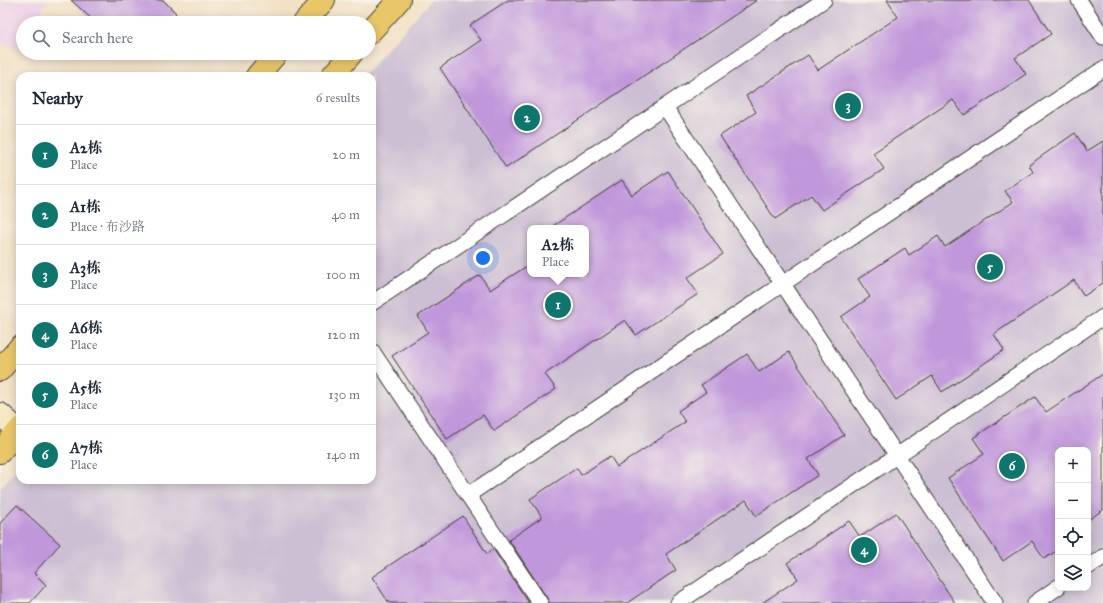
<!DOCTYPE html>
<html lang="en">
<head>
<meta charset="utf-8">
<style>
  :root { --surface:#fff; --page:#f2f2f3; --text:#1f2937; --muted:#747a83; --line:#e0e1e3; --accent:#0f766e }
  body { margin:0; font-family:"IM FELL Great Primer","Noto Serif SC",serif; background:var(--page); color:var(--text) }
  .controls { position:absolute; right:12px; bottom:12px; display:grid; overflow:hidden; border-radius:8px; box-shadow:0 2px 10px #0003 }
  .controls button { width:36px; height:36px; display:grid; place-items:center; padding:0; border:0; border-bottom:1px solid var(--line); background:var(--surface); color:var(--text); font:20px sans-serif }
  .you { position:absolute; left:483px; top:258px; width:14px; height:14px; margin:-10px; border:3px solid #fff; border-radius:50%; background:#1a73e8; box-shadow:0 0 0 6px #1a73e833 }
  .badge { display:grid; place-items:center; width:26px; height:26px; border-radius:50%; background:var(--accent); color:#fff; font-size:13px; font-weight:700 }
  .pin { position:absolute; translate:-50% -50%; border:2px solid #fff; box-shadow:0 1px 4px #0006 }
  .popup { position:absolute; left:527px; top:225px; width:62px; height:52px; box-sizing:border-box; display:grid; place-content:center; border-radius:8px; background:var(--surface); filter:drop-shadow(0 1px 3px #0005); font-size:13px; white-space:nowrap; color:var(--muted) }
  .popup b { font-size:15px; color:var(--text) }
  .popup::after { content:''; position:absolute; left:50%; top:100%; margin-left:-8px; border:8px solid transparent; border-top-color:var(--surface) }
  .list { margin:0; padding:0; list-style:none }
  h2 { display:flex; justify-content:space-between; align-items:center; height:52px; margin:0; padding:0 16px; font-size:17px }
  h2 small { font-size:13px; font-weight:400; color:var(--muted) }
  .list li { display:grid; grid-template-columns:26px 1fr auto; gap:12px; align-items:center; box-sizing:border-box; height:60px; padding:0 16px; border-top:1px solid var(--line) }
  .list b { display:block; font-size:15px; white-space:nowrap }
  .list p { margin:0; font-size:13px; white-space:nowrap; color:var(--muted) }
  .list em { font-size:13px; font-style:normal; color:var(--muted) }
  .icon { flex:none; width:22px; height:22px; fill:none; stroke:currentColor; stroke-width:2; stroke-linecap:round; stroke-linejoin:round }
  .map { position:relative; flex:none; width:1103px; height:603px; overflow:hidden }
  .search { position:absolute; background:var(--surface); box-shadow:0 2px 10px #0003; left:16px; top:16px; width:360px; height:44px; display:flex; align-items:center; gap:10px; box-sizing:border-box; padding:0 14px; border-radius:22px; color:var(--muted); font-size:15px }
  .panel { position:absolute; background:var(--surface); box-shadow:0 2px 10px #0003; left:16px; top:72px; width:360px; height:412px; border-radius:12px }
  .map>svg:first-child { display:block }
  .built { fill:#eed0e7 }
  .industrial { fill:#ccbed3; fill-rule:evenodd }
  .building { fill:#c197db }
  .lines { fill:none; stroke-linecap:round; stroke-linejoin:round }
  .lane-casing { stroke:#3c3a35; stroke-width:17 }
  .secondary-casing { stroke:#3c3a35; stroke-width:24 }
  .primary-casing { stroke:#3c3a35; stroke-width:24 }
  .lane { stroke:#fff; stroke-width:15 }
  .secondary { stroke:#f6e9c3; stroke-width:22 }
  .primary { stroke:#e9c769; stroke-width:22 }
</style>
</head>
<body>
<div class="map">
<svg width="1103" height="603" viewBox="0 0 1103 603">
  <rect width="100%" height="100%" fill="#f7f3e8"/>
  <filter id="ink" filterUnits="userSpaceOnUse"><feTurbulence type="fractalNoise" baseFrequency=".025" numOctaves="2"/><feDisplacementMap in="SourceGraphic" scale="8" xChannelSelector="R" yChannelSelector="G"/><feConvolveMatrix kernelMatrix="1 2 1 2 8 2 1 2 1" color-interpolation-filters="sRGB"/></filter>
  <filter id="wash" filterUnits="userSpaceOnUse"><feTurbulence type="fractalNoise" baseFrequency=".012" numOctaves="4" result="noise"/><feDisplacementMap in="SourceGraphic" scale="16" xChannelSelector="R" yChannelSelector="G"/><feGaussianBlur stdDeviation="0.9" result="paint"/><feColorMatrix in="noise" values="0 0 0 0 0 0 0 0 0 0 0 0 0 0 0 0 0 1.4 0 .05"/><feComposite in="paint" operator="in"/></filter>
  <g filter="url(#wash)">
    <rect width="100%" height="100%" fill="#f2e1c5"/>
    <path class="built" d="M 0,0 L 47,0 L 36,23 L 23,23 L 23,48 L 21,52 L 0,41 Z"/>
    <path class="industrial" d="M 431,0 L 1103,0 L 1103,603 L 0,603 L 0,488 L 20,465 L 20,480 L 372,480 L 372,76 L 363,76 ZM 530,228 L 586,228 L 586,274 L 530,274 ZM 1058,450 L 1088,450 L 1088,588 L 1058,588 Z"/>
    <g id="blocks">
      <path class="building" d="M 71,0 L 163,0 L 176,13 L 167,23 L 96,23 Z
        M 508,0 L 757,0 L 506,168 L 440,68 L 481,40 L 470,25 Z
        M 887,0 L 1029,0 L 1051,34 L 1015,58 L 1026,74 L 964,115 L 953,100 L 873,153 L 884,169 L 822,210 L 811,195 L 775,219 L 720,136 L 756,112 L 746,96 L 808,55 L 818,70 L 898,17 Z
        M 1075,133 L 1087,151 L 1103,141 L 1103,283 L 1084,296 L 1074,280 L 994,334 L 1004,350 L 942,392 L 932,376 L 896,400 L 841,317 L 870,297 L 858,279 L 905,248 L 909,255 L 938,236 L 945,247 L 1013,202 L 1005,191 L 1033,172 L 1029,165 Z
        M 668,171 L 723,254 L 687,278 L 698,294 L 636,335 L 625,320 L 545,374 L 556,389 L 494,431 L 483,415 L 447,439 L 392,356 L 428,332 L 418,316 L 480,275 L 490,290 L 530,264 L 530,274 L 586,274 L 586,228 L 550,228 L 622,180 L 632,195 Z
        M 789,352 L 844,435 L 808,459 L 818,475 L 756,516 L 746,500 L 666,554 L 676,570 L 627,603 L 549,603 L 547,598 L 509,540 L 542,517 L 530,499 L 577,468 L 581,475 L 610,456 L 617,467 L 685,422 L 678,411 L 706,392 L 701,385 L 747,354 L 759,372 Z
        M 1103,374 L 1103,510 L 1088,520 L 1088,450 L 1058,450 L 1058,550 L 1044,559 L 1032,541 L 1003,561 L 948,478 L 984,454 L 973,438 L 1035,397 L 1046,412 Z
        M 17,505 L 60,544 L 34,573 L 46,585 L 30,603 L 0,603 L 0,523 Z
        M 896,513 L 955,603 L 762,603 L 798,579 L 787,563 L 849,521 L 860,537 Z
        M 463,516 L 487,554 L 493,549 L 529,603 L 389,603 L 372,577 Z"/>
    </g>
  </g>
  <g filter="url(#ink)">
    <use href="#blocks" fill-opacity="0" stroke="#3c3a35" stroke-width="1"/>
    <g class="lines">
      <defs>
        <path id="lane" d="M 1079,0 L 1103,37
          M 665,107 L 995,603
          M 372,303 L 824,0
          M 372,351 L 540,603
          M 468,495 L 1103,69
          M 1088,567 L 1103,557
          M 678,603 L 1103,317
          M 1035,603 L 1058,587"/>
        <path id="secondary" d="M 0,414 L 19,431"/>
        <path id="primary" d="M 304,23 L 324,0
          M 369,33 L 399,0
          M 257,76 L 277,53
          M 332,76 L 352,53
          M 0,370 L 20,347
          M 0,452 L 20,429"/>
      </defs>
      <use href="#lane" class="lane-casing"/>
      <use href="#secondary" class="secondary-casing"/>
      <use href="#primary" class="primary-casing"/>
      <use href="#lane" class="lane"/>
      <use href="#secondary" class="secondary"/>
      <use href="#primary" class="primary"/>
    </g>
  </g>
</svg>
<div class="controls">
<button>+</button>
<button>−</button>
<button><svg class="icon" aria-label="locate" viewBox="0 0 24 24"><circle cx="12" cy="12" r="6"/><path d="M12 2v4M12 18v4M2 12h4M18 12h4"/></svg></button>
<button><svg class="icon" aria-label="layers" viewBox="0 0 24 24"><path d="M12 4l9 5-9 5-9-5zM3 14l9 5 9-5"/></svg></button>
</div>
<div class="you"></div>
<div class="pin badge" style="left:558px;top:305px">1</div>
<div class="popup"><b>A2栋</b>Place</div>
<div class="pin badge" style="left:527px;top:118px">2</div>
<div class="pin badge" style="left:848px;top:106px">3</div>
<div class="pin badge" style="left:864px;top:550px">4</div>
<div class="pin badge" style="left:990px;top:267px">5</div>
<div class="pin badge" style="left:1012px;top:466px">6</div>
<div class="search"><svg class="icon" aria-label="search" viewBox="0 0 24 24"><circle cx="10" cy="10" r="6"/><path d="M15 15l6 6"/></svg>Search here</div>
<section class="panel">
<h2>Nearby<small>6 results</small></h2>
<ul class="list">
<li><span class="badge">1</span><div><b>A2栋</b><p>Place</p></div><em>20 m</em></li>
<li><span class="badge">2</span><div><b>A1栋</b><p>Place · 布沙路</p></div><em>40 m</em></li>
<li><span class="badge">3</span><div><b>A3栋</b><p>Place</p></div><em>100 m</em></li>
<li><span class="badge">4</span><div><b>A6栋</b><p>Place</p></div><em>120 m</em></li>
<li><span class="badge">5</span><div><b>A5栋</b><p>Place</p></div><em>130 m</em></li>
<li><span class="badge">6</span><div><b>A7栋</b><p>Place</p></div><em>140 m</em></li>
</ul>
</section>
</div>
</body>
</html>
